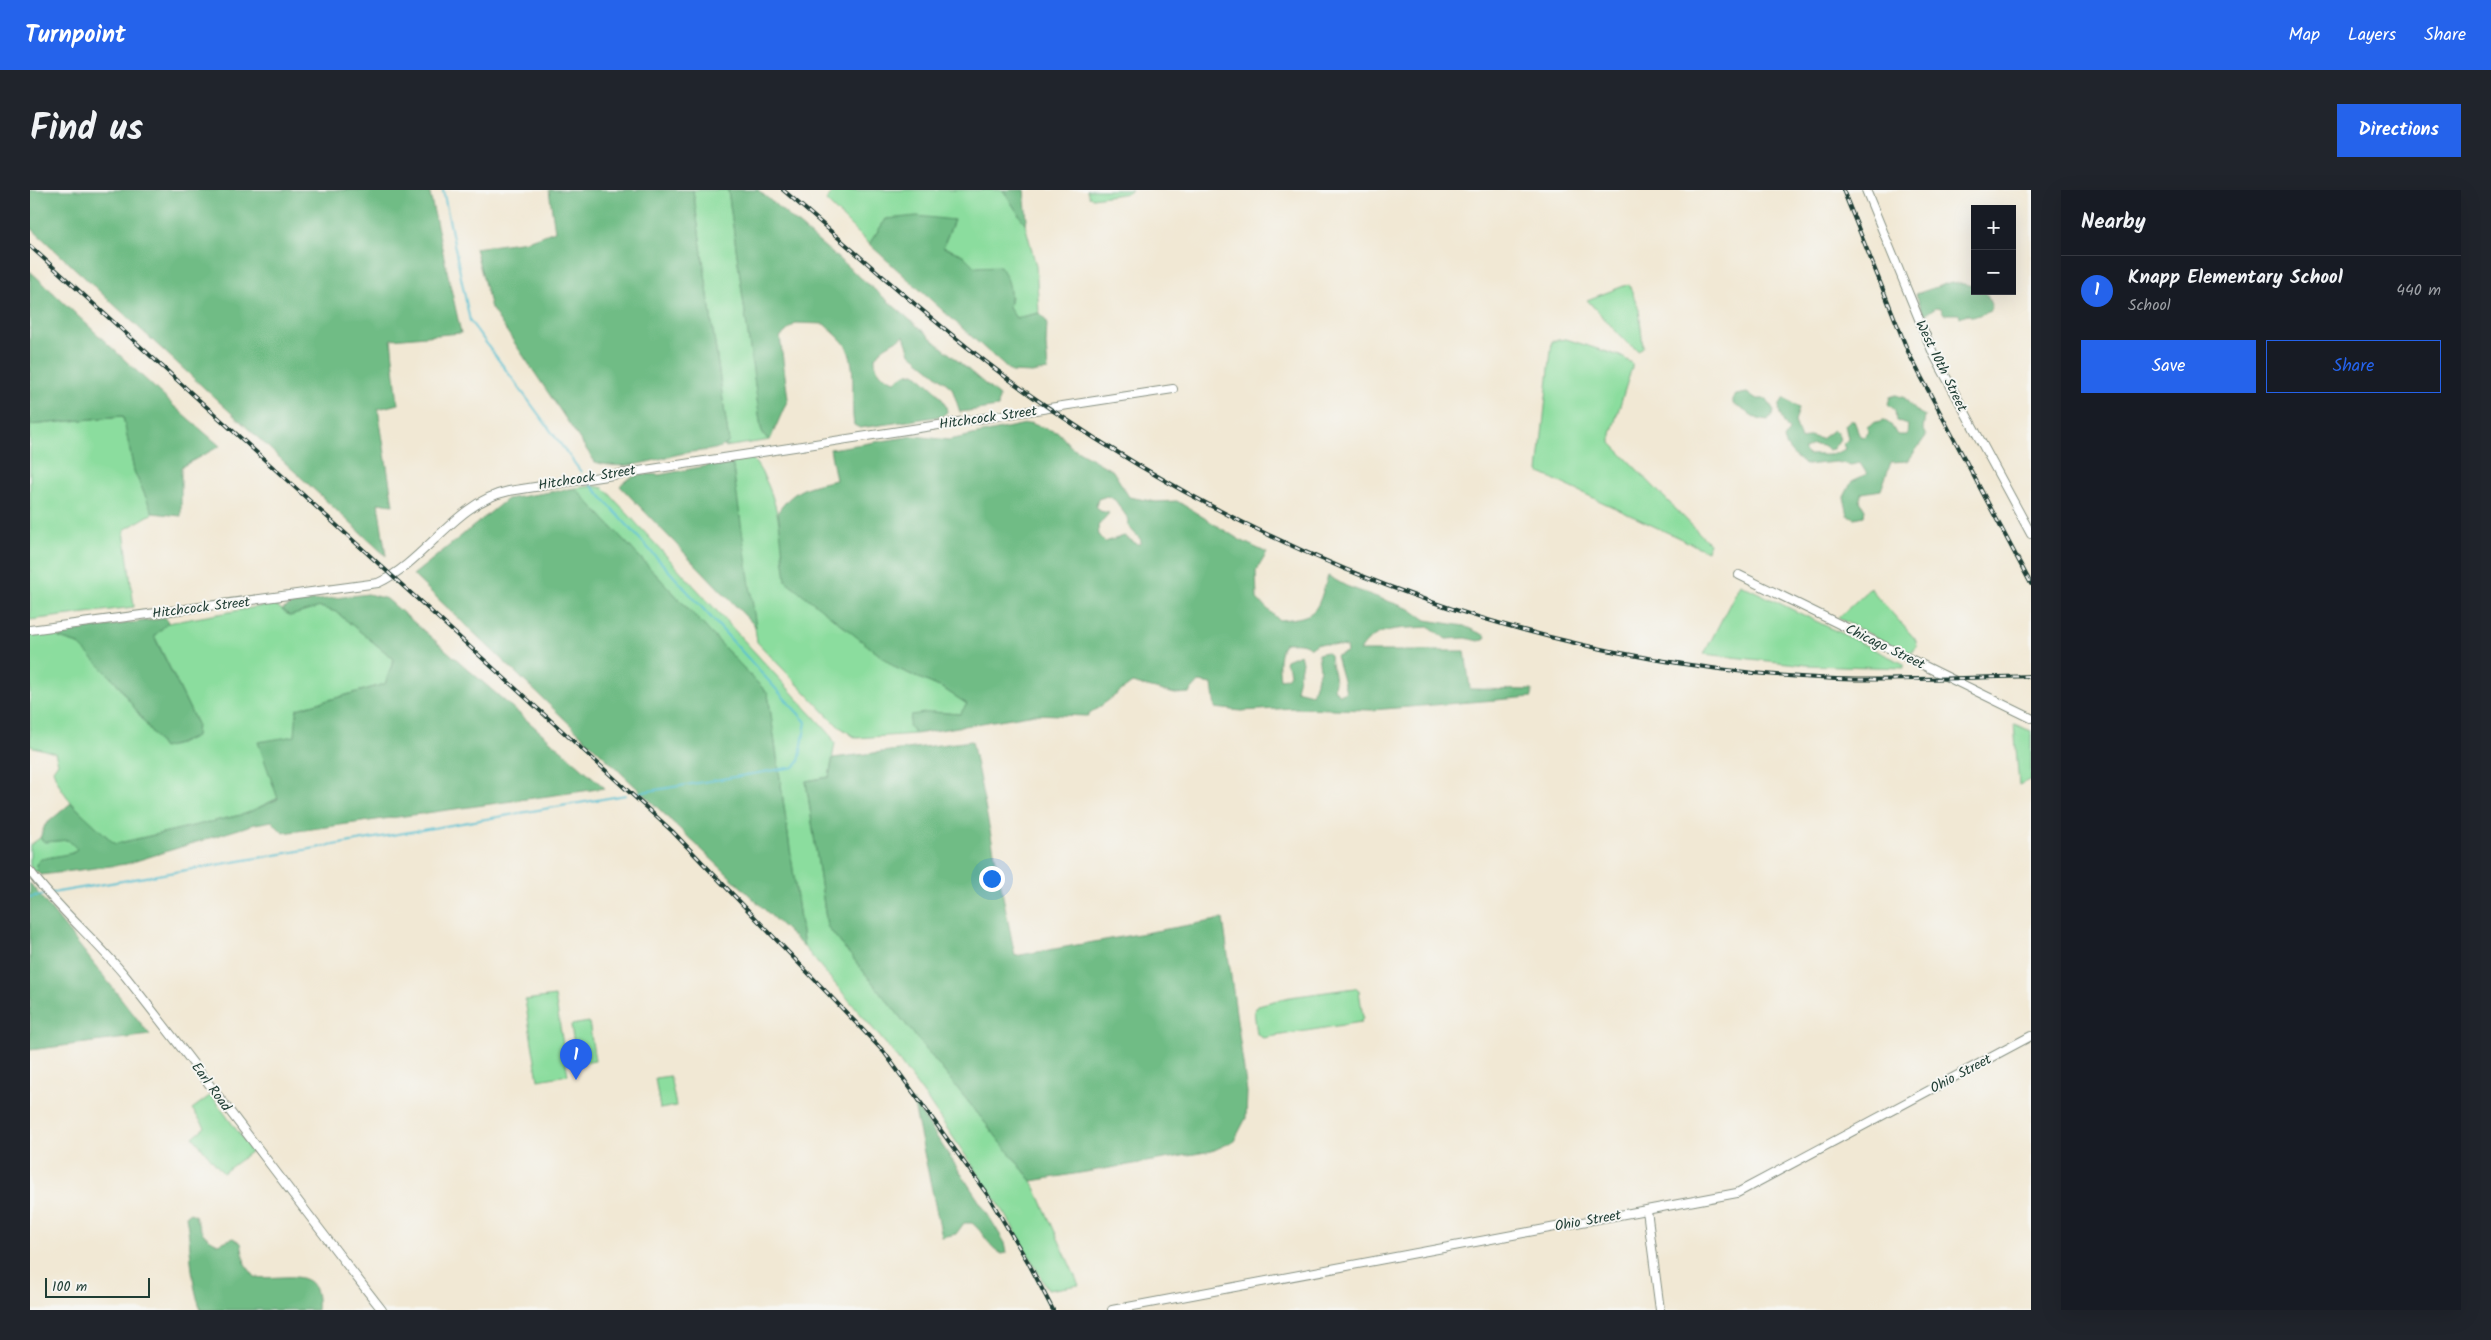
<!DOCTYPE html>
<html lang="en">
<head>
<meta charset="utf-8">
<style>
  :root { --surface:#171b24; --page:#20242c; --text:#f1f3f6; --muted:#9ea1a6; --line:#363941; --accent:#2563eb }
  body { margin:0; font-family:Kalam,sans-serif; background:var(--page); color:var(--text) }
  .controls { position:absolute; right:15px; top:15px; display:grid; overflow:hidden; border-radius:0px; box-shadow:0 5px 20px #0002 }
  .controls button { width:45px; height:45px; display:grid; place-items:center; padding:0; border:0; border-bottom:1px solid var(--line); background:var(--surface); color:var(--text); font:25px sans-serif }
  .scale { position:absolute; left:15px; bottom:12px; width:105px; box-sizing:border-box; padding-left:5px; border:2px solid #1f3d34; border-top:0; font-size:14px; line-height:18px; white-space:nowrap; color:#1f3d34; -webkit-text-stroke:4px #f6f6f2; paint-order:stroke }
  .you { position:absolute; left:961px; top:688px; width:18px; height:18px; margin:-12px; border:4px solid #fff; border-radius:50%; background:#1a73e8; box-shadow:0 0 0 8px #1a73e833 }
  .badge { display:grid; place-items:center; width:32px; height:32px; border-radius:50%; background:var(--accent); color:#fff; font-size:16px; font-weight:700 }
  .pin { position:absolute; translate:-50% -41px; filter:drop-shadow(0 1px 2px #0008) }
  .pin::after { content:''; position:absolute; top:26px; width:18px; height:15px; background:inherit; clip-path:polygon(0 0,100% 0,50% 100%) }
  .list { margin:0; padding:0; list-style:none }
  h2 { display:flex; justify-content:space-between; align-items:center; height:65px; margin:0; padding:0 20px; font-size:21px }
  h2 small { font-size:16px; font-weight:400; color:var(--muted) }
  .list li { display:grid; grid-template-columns:32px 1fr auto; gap:15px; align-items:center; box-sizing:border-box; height:70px; padding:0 20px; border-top:1px solid var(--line) }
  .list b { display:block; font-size:19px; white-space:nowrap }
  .list p { margin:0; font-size:16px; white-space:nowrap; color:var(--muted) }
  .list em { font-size:16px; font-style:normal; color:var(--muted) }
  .actions { display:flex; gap:10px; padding:15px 20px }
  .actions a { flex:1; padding:11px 0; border:1px solid var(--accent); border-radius:0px; text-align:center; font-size:18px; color:var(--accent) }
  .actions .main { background:var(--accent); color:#fff }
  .map { position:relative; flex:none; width:2001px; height:1120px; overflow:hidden; border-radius:0px }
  header { display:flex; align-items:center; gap:30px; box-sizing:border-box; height:70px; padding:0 25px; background:var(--accent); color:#fff }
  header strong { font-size:24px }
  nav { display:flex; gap:28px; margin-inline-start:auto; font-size:18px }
  .intro { display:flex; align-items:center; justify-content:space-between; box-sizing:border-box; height:120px; padding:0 30px }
  h1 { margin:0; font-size:35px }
  .button { padding:12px 22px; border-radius:0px; background:var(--accent); color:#fff; font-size:18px; font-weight:700 }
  main { display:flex; gap:30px; padding:0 30px }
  aside { flex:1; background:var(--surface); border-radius:0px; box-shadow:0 5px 20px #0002 }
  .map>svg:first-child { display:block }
  .green { fill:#8bdd9e; stroke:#558d69 }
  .forest { fill:#70bc85; stroke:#487c5c; fill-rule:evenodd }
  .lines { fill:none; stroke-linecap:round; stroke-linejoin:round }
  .stream { stroke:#56c0d2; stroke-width:2 }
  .tertiary-casing { stroke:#889284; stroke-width:10 }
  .tertiary { stroke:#fff; stroke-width:8 }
  .rail-casing { stroke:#1f3d34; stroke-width:4 }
  .rail { stroke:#f6f6f2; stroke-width:2; stroke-dasharray:5.5; stroke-linecap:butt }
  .labels { text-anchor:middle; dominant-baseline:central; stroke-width:4; stroke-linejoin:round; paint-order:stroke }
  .street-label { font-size:14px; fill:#1f3d34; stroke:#f6f6f2 }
</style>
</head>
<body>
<header>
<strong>Turnpoint</strong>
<nav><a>Map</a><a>Layers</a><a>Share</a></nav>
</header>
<div class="intro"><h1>Find us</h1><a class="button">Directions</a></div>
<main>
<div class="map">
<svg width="2001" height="1120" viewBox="0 0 2001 1120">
  <rect width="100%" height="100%" fill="#f6f6f2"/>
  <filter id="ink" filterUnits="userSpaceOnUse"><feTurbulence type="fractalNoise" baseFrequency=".02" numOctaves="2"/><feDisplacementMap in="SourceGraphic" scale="10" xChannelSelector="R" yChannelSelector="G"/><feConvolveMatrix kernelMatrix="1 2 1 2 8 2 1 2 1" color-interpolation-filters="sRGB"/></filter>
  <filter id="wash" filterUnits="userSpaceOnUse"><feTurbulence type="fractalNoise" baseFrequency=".0096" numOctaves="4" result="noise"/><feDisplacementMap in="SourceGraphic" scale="20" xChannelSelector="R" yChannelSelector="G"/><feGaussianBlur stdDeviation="1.12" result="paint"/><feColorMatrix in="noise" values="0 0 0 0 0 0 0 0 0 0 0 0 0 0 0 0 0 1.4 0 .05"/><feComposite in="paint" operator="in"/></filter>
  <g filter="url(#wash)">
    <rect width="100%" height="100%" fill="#f1e8d4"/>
    <path class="green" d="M 663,0 L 698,0 L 731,238 L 734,246 L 740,250 L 694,257 L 699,252 Z
      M 804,0 L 973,0 L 995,34 L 1006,76 L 1009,123 L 986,128 L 979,118 L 981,107 L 958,78 L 945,77 L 933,65 L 913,57 L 924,30 L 856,29 L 839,54 L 796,11 Z
      M 1057,0 L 1102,0 L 1099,3 L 1063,8 L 1059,7 Z
      M 1599,94 L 1609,120 L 1613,157 L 1609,161 L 1597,153 L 1557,110 Z
      M 1536,149 L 1590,166 L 1602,173 L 1602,177 L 1581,244 L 1581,253 L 1679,353 L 1677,361 L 1508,282 L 1522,151 Z
      M 93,226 L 104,281 L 123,323 L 94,340 L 104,417 L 0,430 L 0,235 Z
      M 722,268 C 750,304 751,347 757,391 L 866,478 L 914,499 L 937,514 L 930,524 L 902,522 L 879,536 L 886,544 L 826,548 L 807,535 L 727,452 L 702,271 Z
      M 564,296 L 574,298 L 799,543 L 805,553 L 799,587 L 776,591 L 797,736 L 1002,991 L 1049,1095 L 1018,1100 L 976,1025 L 895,906 L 861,860 L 774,757 L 738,504 L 545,298 Z
      M 1710,394 L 1874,474 L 1874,478 L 1776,475 L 1674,464 Z
      M 1840,398 L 1885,449 L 1887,454 L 1883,462 L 1873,461 L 1808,428 Z
      M 244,414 L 260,426 L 290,417 L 306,422 L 364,469 L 355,494 L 267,519 L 266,546 L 248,608 L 215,624 L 85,654 C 62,632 33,612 23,580 L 28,573 L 25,563 L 0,556 L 0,445 L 14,442 L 48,454 L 86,492 L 133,558 L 167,534 L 124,445 L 138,433 Z
      M 1984,534 L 2001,541 L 2001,589 L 1989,595 Z
      M 10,648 L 15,652 L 38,650 L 47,659 C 37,670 17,663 6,674 L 7,681 L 4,682 L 0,676 L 0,655 Z
      M 1325,798 L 1329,801 L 1333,827 L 1331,832 L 1233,848 L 1227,844 L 1224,821 L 1228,815 L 1260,807 Z
      M 525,806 L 538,885 L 508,890 L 495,810 Z
      M 559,832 L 565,871 L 547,874 L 541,835 Z
      M 640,886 L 646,916 L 630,919 L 625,888 Z
      M 181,905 L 222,961 L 193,983 L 163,947 L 175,937 L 162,919 Z"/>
    <path class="forest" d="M 0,0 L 399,0 L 431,143 L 361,149 L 368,214 L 348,219 L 363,315 L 348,313 L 356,366 L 0,37 Z
      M 519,0 L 663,0 L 699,252 C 689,262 669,260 655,263 C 623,269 598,282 565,272 L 461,118 L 445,58 L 497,51 L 525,41 Z
      M 698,0 L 728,0 L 969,206 L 968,217 L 930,222 L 922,198 L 880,163 L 874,146 L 855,157 L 845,167 C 844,181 852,187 865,191 L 875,184 L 885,183 C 896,192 916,207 917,222 L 912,226 L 830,238 L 824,235 C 820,214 827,180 818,160 C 815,151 801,141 794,134 L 766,133 L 750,147 L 758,209 L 740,250 L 734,246 L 731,238 Z
      M 973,0 L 994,0 L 997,30 L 995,34 Z
      M 887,26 L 924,30 L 913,57 L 933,65 L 945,77 L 970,76 C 980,90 982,101 979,118 L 986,128 L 1009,123 L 1017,132 L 1016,155 L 1018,180 L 1002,183 L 981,182 L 839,54 L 856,29 Z
      M 0,81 L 145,217 L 190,256 L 151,277 L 151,326 L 123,323 L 104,281 L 93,226 L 0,235 Z
      M 1921,92 L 1945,96 L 1945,101 L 1955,101 L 1962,117 L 1960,121 L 1943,127 L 1937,124 L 1930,127 L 1929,124 L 1914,124 L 1911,118 L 1906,117 L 1894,125 L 1886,104 Z
      M 1717,203 L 1725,209 L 1737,209 L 1744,221 L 1738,231 L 1728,229 L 1703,214 L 1703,209 L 1706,205 Z
      M 1866,205 L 1875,208 L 1884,220 L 1895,226 L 1893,240 L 1896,246 L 1878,271 L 1861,272 L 1851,300 L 1832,303 L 1830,311 L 1835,319 L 1834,326 L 1825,328 L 1818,325 L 1814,307 L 1822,291 L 1837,284 L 1830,273 L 1821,275 L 1806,272 L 1775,275 C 1767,269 1756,259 1754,249 L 1759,241 C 1752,229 1744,220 1754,208 L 1769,218 L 1765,232 L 1771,250 L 1780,246 L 1791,249 L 1803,240 L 1807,242 L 1810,249 L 1803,259 L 1798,260 L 1794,256 L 1782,255 L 1773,260 L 1778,265 C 1793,264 1801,268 1815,259 L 1813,254 L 1818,249 L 1815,235 L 1819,231 L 1824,231 L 1830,246 L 1835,247 L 1838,243 L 1837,237 L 1843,233 L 1854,230 L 1861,235 L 1867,245 L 1877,245 L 1878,235 L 1866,231 L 1865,220 L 1858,214 L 1860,207 Z
      M 1000,233 L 1029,243 L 1040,256 L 1083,281 L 1099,307 L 1126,312 L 1147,311 L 1210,350 L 1237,363 L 1226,381 L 1227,409 L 1249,430 C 1289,427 1286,422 1298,386 L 1316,396 L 1380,419 L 1396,430 L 1434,436 L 1456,446 L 1454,450 L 1448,451 L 1436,448 L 1416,449 L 1400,437 C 1374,439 1344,435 1330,461 L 1435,461 L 1440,499 L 1502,500 L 1502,507 L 1342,520 L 1265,518 L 1211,521 L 1185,518 L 1182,494 L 1169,492 L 1159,503 L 1145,504 L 1102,493 L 1057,526 L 1005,524 L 886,544 L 879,536 L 881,525 L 902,522 L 930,524 L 937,514 L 914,499 L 866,478 L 756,391 L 748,322 C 764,298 779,296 806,290 L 800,259 L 884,246 L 919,250 ZM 1077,306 L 1085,310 L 1099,330 L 1098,336 L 1111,350 L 1110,354 L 1107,354 L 1094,346 L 1075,352 L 1069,346 L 1068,336 L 1079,323 L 1070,321 L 1066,316 L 1068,309 ZM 1255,453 C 1263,453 1275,451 1280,458 L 1288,453 L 1316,457 L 1317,462 L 1306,466 L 1316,501 L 1313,504 L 1308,504 L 1304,498 C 1307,485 1300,477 1300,465 L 1296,462 L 1288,464 L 1290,479 L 1282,504 L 1266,500 L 1272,472 L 1270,464 L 1256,470 L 1255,473 L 1259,478 L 1260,484 L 1257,488 L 1250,489 C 1248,479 1248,459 1255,453 Z
      M 702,271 L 726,437 L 590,296 C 598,285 617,283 629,285 Z
      M 545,298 L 738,504 L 774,757 L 383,385 L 477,309 Z
      M 338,404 L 357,409 L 575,598 L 253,643 L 242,631 L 225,634 L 96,674 L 11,685 L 7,681 L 6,674 L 11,669 L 43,663 L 47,659 L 38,650 L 15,652 L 10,648 L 15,635 L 41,613 L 85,654 L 215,624 L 248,609 L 228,552 L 265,546 L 267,519 L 355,494 L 364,469 L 306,422 L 290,417 L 260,426 L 252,420 L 264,413 Z
      M 136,428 L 138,433 L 124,446 L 167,534 L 166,546 L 149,554 L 133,558 L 86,492 L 48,454 L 29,448 L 36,442 Z
      M 942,551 L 985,766 L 1193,729 L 1217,902 L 1216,928 L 1204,951 L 1182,961 L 1002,991 L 797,736 L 776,591 L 799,587 L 803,568 Z
      M 0,693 L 120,845 L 0,860 Z
      M 883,911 L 955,1020 L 975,1053 L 977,1063 L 972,1064 C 958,1057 954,1042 942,1033 L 934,1033 L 926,1044 L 912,1047 Z
      M 160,1023 L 165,1025 C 170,1041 173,1047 188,1054 L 203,1048 L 211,1053 L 215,1074 L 225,1087 C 253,1091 291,1073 287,1120 L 171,1120 C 159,1089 162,1058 156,1026 Z"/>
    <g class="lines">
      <path class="stream" d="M 413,0 L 440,131 L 551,282
        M 559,293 L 776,532 L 769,572 L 764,577 L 607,603
        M 22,703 L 596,605
        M 0,707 L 15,704"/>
    </g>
  </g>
  <g filter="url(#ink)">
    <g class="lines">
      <defs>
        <path id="tertiary" d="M 1836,0 L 1903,163 L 2001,344
          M 1709,385 L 2001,528
          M 0,440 L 348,393 C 396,371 425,312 479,301 L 1143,199
          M 0,681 C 28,719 66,750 96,787 C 183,897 266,1010 352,1120
          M 1617,1020 L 1630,1120
          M 1082,1120 L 1707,1003 L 2001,846"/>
      </defs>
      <use href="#tertiary" class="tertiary-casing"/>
      <use href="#tertiary" class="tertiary"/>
      <defs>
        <path id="rail" d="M 753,0 C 841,75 926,155 1022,220 C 1257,380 1521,476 1806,489 C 1871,491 1936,488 2001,486
          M 1813,0 L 1879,164 L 2001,394
          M 0,56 L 642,641 L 854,862 L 957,1004 L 998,1072 L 1023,1120"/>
      </defs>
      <use href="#rail" class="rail-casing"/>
      <use href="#rail" class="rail"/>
    </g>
  </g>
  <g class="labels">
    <g class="street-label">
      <text transform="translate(1911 176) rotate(64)">West 10th Street</text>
      <text transform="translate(958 228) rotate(-8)">Hitchcock Street</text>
      <text transform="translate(557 288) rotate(-9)">Hitchcock Street</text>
      <text transform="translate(171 418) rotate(-7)">Hitchcock Street</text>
      <text transform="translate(1855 457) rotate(26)">Chicago Street</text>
      <text transform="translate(1931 884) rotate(-28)">Ohio Street</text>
      <text transform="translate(181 897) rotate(54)">Earl Road</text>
      <text transform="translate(1558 1031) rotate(-10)">Ohio Street</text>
    </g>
  </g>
</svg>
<div class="controls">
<button>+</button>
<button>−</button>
</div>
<div class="scale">100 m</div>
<div class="you"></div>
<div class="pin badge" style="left:546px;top:890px">1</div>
</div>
<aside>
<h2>Nearby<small></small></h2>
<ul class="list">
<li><span class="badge">1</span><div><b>Knapp Elementary School</b><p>School</p></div><em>440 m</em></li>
</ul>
<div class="actions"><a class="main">Save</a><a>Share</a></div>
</aside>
</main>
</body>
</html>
